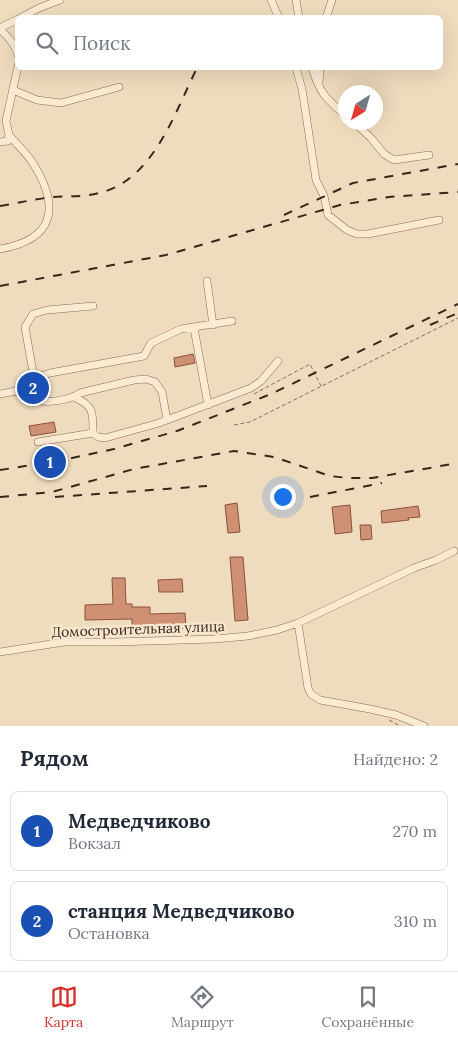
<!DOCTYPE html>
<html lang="ru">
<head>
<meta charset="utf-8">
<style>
  :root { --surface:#fff; --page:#f2f2f3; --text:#1f2937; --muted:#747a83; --line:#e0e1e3; --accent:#d93025 }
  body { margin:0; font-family:Lora,serif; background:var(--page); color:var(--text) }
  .compass { position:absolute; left:338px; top:85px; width:45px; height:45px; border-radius:50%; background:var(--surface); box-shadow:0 5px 20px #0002; rotate:217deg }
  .you { position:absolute; left:282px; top:496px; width:18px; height:18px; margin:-12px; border:4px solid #fff; border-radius:50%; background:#1a73e8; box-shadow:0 0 0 8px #1a73e833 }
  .badge { display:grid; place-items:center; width:32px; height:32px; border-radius:50%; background:var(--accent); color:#fff; font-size:16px; font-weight:700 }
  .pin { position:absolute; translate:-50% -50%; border:2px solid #fff; box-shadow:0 1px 5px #0006 }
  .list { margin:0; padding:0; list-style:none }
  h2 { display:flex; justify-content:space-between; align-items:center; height:65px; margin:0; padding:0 20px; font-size:21px }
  h2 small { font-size:16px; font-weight:400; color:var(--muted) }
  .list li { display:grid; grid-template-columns:32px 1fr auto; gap:15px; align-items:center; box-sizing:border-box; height:80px; margin:0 10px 10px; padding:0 10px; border:1px solid var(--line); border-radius:8px }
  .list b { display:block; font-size:19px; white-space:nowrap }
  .list p { margin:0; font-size:16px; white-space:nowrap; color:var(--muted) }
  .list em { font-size:16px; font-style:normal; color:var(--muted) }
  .icon { flex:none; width:28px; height:28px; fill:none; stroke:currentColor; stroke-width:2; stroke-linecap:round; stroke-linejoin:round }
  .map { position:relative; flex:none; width:458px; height:726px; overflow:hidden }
  .search { position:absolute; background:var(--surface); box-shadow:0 5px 20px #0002; left:15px; right:15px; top:15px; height:55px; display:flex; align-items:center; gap:12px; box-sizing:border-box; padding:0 18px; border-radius:8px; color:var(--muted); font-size:19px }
  .sheet { height:245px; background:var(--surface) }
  nav { display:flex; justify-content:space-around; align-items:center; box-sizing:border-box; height:70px; border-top:1px solid var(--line); background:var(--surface); font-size:14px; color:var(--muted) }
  nav a { display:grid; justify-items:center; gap:2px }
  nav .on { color:var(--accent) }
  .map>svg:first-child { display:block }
  .building { fill:#cf9073; stroke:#89523b }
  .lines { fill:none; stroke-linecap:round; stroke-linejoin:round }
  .minor-casing { stroke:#896c56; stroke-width:8 }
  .path { stroke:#896c56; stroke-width:1; stroke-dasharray:4 2.5; stroke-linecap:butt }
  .minor { stroke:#faead2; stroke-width:7 }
  .rail { stroke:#37261c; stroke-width:2; stroke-dasharray:9 9; stroke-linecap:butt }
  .labels { text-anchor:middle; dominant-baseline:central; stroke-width:5; stroke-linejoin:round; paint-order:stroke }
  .street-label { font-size:14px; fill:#37261c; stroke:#f7e7ce }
</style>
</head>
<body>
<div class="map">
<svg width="458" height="726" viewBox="0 0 458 726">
  <rect width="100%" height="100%" fill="#efdcbe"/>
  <path class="building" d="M 193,354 L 195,363 L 175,367 L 174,358 Z
    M 54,422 L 56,432 L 31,436 L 29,426 Z
    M 237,503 L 240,532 L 228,533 L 225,505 Z
    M 350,505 L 352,532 L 335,534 L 332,507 Z
    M 418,506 L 420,517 L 408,518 L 409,520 L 382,523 L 381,511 Z
    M 360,525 L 371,525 L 372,539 L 361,540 Z
    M 230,557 L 243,557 L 248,620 L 235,621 Z
    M 112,578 L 125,578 L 126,604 L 132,604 L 132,607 L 150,607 L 150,614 L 185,613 L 186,628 L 132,629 L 132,619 L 85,620 L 85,605 L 113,604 Z
    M 182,579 L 183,592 L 159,592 L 158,580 Z"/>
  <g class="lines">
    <defs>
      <path id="minor" d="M 271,0 L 279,18
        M 296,0 L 299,18
        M 20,18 L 39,8 L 60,0
        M 326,18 L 332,0
        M 0,28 L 18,19
        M 0,29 C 8,37 15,44 18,55
        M 296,68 L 302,89 L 316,180 L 324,196 L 328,215 L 347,230 L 357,234 L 368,234 L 439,220
        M 312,68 C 320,93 325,98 346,116
        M 319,82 L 320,68
        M 13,90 L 37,100 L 61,103 L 119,87
        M 354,122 L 371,138 L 384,154 L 394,160 L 429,155
        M 0,142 L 8,141 L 9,135 L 6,121 L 18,66
        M 0,249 C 53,240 61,209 34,165 C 28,154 17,145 9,135
        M 207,281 L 213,325
        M 194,328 L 208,405
        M 34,378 L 25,327 L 33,314 L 47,310 L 93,306
        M 16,391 C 21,394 26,397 31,399 C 45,404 68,401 80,393 L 134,380 L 146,379 L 155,382 L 162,392 L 167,420
        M 0,394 L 16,391 L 28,380 L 50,373 L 144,356 L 151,343 L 181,329 L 232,321
        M 74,397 C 94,406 93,412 93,433 L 98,437 L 105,438 L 159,423 L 251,388 L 261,381 L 278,361
        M 38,442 L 93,433
        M 298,623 L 308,688 L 311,694 L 320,700 L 370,709 L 396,715 L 424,726
        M 0,652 L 64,642 L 115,642 L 215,639 L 248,636 L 277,630 L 298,623 L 414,568 L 436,560 L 454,551"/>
    </defs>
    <use href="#minor" class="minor-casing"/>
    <path class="path" d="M 254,394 L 310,364 L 321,386
      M 234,425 L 250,422 L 458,318
      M 389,720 L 400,726"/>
    <use href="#minor" class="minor"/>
    <path class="rail" d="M 0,206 C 18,203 35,199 53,197 C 69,196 84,197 99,193 C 153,181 175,112 197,68
      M 284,215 L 353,183 L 458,164
      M 0,286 L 166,255 L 340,205 L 389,197 L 458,192
      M 430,325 L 458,313
      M 0,470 L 58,461 L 114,449 L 177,431 L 271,394 L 458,304
      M 0,497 L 52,492 L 134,469 L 234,451 L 274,457 L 330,476 L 348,478 L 372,478 L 458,463
      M 55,497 L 207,486
      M 310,497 L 382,483"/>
  </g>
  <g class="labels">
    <g class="street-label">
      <text transform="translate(138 629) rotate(-2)">Домостроительная улица</text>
    </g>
  </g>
</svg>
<svg class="compass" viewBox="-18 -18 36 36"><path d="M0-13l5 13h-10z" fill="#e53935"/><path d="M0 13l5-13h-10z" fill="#747a83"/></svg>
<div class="you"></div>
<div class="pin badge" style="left:50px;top:462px;background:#1a4fb4">1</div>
<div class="pin badge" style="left:33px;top:388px;background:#1a4fb4">2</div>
<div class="search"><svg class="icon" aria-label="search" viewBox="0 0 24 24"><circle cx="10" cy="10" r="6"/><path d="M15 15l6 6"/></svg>Поиск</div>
</div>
<section class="sheet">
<h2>Рядом<small>Найдено: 2</small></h2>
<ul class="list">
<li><span class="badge" style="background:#1a4fb4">1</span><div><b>Медведчиково</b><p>Вокзал</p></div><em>270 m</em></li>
<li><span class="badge" style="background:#1a4fb4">2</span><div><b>станция Медведчиково</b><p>Остановка</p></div><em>310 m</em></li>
</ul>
</section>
<nav>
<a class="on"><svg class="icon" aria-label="map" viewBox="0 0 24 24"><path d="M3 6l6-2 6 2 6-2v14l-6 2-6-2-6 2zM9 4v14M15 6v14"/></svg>Карта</a>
<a><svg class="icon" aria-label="directions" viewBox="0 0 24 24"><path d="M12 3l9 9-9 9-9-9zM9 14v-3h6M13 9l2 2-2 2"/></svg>Маршрут</a>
<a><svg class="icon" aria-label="saved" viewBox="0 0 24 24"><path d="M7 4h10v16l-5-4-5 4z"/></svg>Сохранённые</a>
</nav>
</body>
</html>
